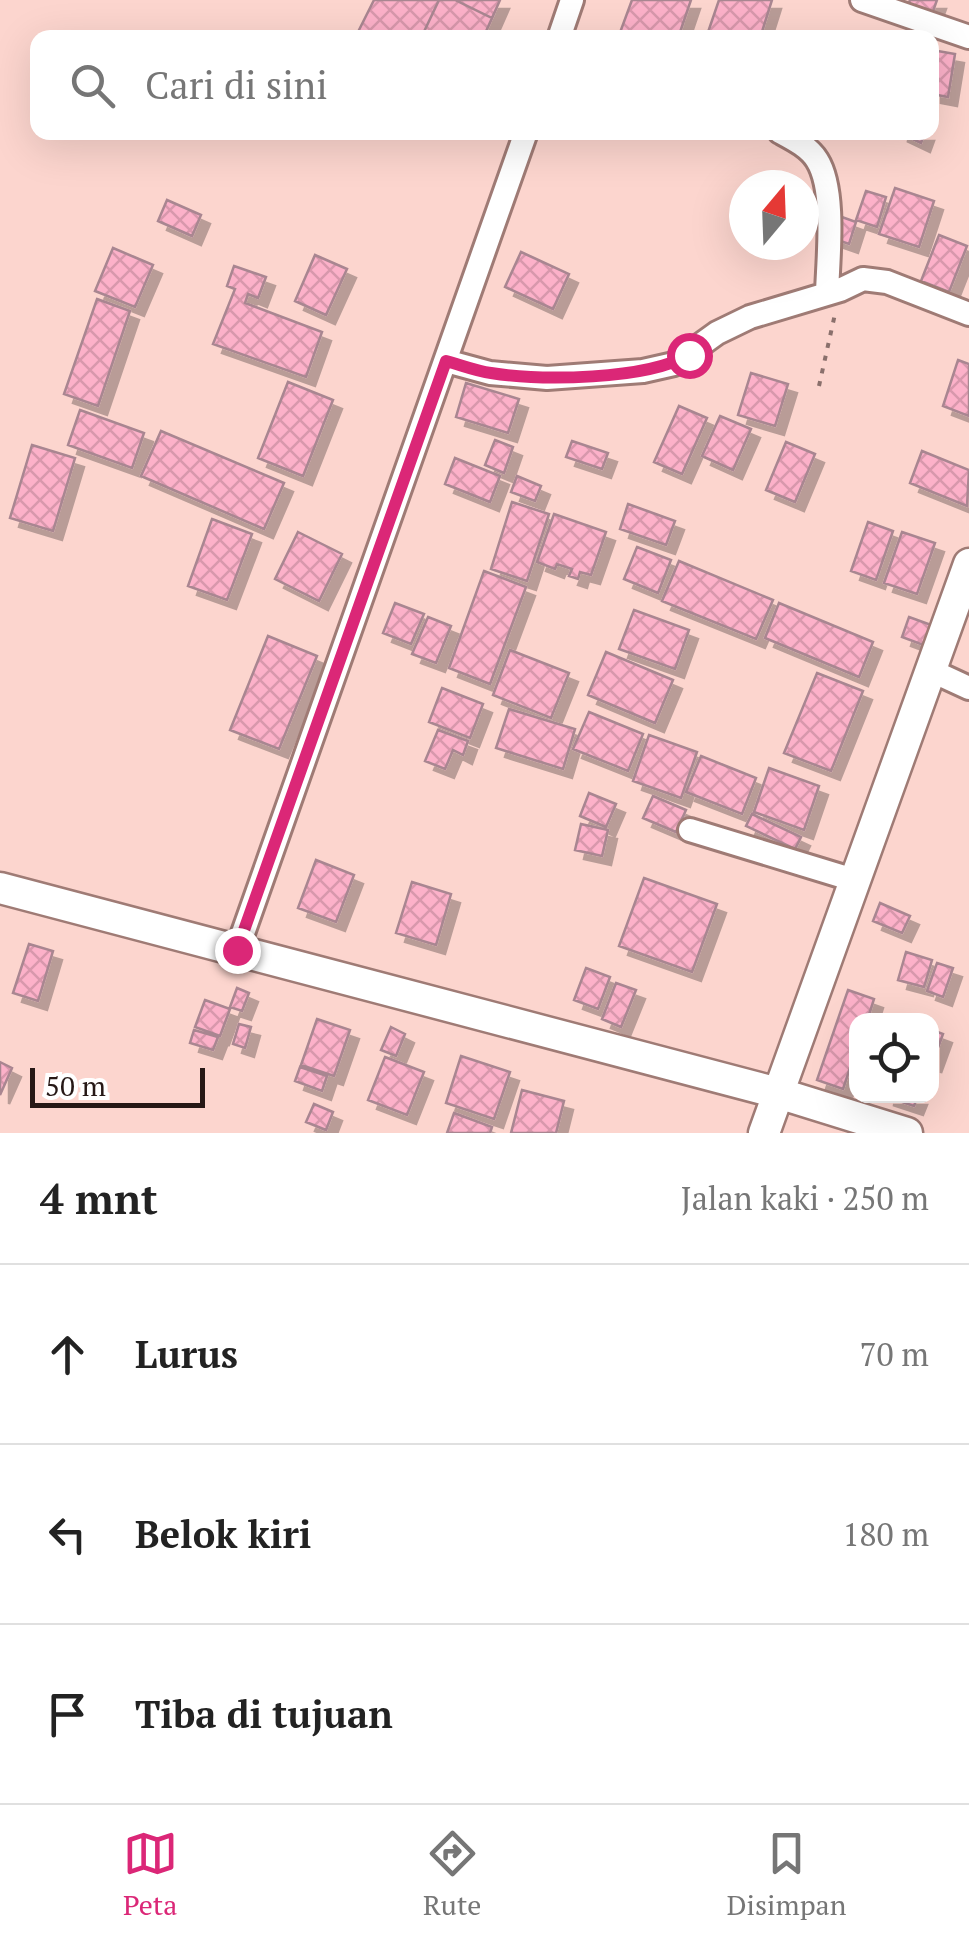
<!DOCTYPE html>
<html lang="id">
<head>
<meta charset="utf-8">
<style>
  :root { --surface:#fff; --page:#f6f6f6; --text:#222; --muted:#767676; --line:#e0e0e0; --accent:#db2777 }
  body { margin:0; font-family:"PT Serif",serif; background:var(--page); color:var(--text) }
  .controls { position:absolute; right:30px; bottom:30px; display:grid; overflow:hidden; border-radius:20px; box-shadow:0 10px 40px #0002 }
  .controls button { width:90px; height:90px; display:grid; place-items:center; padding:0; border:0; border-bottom:2px solid var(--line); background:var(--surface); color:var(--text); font:50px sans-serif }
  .compass { position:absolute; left:729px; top:170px; width:90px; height:90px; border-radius:50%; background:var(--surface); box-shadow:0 10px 40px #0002; rotate:19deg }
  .scale { position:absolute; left:30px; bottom:25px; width:175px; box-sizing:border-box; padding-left:10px; border:5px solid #261816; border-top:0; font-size:28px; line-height:35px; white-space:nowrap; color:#261816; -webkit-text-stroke:8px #fff; paint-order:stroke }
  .stop { position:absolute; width:30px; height:30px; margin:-22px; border:8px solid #db2777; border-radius:50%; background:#fff }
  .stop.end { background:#db2777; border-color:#fff; box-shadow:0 2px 10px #0008 }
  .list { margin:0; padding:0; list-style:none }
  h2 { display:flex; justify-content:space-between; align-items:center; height:130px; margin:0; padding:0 40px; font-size:42px }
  h2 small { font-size:32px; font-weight:400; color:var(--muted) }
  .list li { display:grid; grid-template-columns:65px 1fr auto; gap:30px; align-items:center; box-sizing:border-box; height:180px; padding:0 40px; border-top:2px solid var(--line) }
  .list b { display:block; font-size:38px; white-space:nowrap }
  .list em { font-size:32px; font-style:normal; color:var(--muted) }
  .icon { flex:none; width:55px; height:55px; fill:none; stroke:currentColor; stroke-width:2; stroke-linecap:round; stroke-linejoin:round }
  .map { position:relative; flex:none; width:969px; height:1133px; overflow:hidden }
  .search { position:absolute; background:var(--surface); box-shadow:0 10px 40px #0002; left:30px; right:30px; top:30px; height:110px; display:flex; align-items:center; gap:25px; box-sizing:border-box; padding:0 35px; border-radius:20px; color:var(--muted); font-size:38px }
  .sheet { height:670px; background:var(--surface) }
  nav { display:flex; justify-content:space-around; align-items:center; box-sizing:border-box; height:140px; border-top:2px solid var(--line); background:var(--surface); font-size:28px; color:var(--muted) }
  nav a { display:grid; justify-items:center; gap:5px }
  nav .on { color:var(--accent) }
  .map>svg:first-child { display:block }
  .building { fill:url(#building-cross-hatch); stroke:#a98691; stroke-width:2.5; filter:url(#shadow) }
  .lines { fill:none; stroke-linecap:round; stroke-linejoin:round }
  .street-casing { stroke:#9f7b75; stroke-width:28 }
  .secondary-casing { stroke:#9f7b75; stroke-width:35 }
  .path { stroke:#8a706c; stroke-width:4; stroke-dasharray:5 8; stroke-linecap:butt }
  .street { stroke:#fff; stroke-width:22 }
  .secondary { stroke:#fff; stroke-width:30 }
  .route { stroke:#db2777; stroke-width:12 }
</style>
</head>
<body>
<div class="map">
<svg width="969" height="1133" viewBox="0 0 969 1133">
  <defs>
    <pattern id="building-cross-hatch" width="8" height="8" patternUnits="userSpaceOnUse" patternTransform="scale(2.5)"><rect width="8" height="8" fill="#fcb1c9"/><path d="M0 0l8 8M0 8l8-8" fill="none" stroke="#d898ac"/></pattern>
    <filter id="shadow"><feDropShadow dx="9" dy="9" stdDeviation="0" flood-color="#0004"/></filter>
  </defs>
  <rect width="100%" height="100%" fill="#fcd5ce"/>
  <path class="building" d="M 374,0 L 439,0 L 421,38 L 355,38 Z
    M 439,0 L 455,0 L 492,18 L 483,38 L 421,38 Z
    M 455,0 L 500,0 L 492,18 Z
    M 632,0 L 691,0 L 678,38 L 618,38 Z
    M 719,0 L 772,0 L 760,38 L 706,38 Z
    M 910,0 L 937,0 L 931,17 L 907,8 Z
    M 932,50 L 955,54 L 948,97 L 932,94 Z
    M 898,132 L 925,132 L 921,143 Z
    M 895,188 L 934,201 L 919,247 L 879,234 Z
    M 866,191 L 886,197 L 877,227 L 856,220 Z
    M 167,200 L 201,215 L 192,236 L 158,221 Z
    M 839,216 L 856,222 L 849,244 L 832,238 Z
    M 939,235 L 967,246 L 949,292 L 921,281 Z
    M 113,248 L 153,265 L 135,307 L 95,291 Z
    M 521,252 L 569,274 L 553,309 L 505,287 Z
    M 315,255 L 347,269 L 326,315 L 295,301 Z
    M 234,266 L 266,277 L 258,298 L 248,294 L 245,303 L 322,332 L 306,377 L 213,344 L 235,289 L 227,286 Z
    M 97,299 L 130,311 L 98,406 L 64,394 Z
    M 958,360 L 969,364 L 969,416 L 943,406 Z
    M 751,373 L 788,384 L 775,426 L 738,415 Z
    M 288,382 L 333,400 L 303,476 L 258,458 Z
    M 466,383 L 519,399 L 508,433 L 456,417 Z
    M 679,406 L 707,418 L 682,474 L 654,462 Z
    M 80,410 L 144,433 L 132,468 L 68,445 Z
    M 720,416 L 751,429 L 733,470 L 702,456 Z
    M 161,431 L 284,483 L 264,529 L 141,476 Z
    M 495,440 L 513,447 L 504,473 L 485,465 Z
    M 572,441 L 608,453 L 602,469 L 566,457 Z
    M 786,442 L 815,454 L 795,502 L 766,490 Z
    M 32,445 L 75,458 L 53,531 L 10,518 Z
    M 922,451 L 969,470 L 967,506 L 910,483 Z
    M 455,458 L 500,476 L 490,502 L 445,484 Z
    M 517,476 L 541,486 L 535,501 L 511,492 Z
    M 512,502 L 549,514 L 527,581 L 491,569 Z
    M 628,504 L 675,521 L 666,545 L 620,529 Z
    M 554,514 L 606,532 L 591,575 L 580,572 L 578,579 L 569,576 L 572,569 L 557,564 L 555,569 L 537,562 Z
    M 212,519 L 252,534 L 227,600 L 188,586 Z
    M 868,522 L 893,531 L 876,580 L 851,571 Z
    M 298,532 L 342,554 L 319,601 L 275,579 Z
    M 902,532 L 935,543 L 917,594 L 884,583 Z
    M 637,547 L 671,560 L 658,593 L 624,579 Z
    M 679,561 L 773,600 L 756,639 L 662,601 Z
    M 484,571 L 526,587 L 490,684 L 449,668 Z
    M 395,603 L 424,614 L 411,644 L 383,633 Z
    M 779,603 L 873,642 L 859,677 L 765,638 Z
    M 634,610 L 689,630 L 675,669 L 619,649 Z
    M 428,617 L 451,626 L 436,663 L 412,654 Z
    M 909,617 L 934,626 L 926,646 L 902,637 Z
    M 268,636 L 317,656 L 279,749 L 230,730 Z
    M 510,650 L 569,673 L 551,718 L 493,695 Z
    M 606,652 L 673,680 L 655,723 L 588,695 Z
    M 817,673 L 863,691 L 831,771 L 784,753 Z
    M 442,688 L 483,704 L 470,738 L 429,722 Z
    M 509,709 L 575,729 L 563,769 L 496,748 Z
    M 589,712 L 643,734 L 628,771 L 573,749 Z
    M 438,730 L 468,741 L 463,755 L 453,750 L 445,769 L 425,761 Z
    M 649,735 L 697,752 L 681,798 L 633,781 Z
    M 701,756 L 756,778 L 742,814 L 686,792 Z
    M 769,768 L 819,786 L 804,830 L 754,812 Z
    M 589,793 L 616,804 L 606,827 L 580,816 Z
    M 653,796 L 686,810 L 676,832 L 643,818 Z
    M 752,814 L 801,837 L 795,849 L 746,826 Z
    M 581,824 L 608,830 L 602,856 L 575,850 Z
    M 316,860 L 354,875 L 336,922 L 298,908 Z
    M 644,878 L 717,904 L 692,972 L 619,946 Z
    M 412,882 L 451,894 L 436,945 L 396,933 Z
    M 880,903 L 910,916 L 902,933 L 873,921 Z
    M 29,944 L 53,951 L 38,1001 L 13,993 Z
    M 906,952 L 932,960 L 924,987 L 898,980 Z
    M 937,963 L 953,968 L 943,997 L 927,991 Z
    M 586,968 L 610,977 L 598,1009 L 574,1000 Z
    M 616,983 L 636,990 L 621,1027 L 602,1019 Z
    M 237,988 L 249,993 L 242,1011 L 230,1007 Z
    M 848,990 L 874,999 L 867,1021 L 856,1021 L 856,1050 L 843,1089 L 817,1080 Z
    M 205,1000 L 230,1009 L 220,1036 L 195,1027 Z
    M 317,1019 L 350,1030 L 334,1076 L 301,1065 Z
    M 239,1024 L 251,1027 L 245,1048 L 233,1044 Z
    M 391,1027 L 405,1034 L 396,1056 L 381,1050 Z
    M 194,1030 L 218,1037 L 213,1050 L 190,1043 Z
    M 932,1030 L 943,1034 L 932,1064 Z
    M 461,1056 L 510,1072 L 494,1119 L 446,1103 Z
    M 385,1057 L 424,1072 L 407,1115 L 368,1100 Z
    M 0,1062 L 12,1068 L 0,1095 Z
    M 300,1067 L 327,1076 L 322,1091 L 295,1081 Z
    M 522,1090 L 564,1101 L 556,1133 L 511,1133 Z
    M 884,1096 L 918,1096 L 914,1106 Z
    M 314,1104 L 333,1112 L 326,1130 L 306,1122 Z
    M 454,1113 L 492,1127 L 490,1133 L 447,1133 Z"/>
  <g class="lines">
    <defs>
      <path id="street" d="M 862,0 L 969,37
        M 559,38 L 572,0
        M 780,132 C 793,139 809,147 817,160 C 836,190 828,259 827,293
        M 446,361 L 490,373 L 547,378 L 643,371 L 674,364 L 717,333 L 750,317 L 840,290 L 863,279 L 887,282 L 969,314
        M 930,670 L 969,688
        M 690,830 L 854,880
        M 237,950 L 526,132"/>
      <path id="secondary" d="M 0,888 L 778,1093 L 907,1133
        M 764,1133 L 969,564"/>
    </defs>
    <use href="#street" class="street-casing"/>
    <use href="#secondary" class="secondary-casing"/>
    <path class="path" d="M 819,386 L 835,314"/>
    <use href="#street" class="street"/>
    <use href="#secondary" class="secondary"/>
  </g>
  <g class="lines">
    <path class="route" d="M 237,950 L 446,361 C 461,365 476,371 491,373 C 542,381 645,380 689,355"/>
  </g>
</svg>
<div class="controls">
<button><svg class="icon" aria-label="locate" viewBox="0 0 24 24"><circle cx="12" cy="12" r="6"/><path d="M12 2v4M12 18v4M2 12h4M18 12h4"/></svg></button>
</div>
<svg class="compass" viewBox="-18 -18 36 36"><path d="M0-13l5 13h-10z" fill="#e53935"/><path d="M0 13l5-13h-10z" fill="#767676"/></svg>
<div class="scale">50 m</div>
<div class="stop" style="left:689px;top:355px"></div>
<div class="stop end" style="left:237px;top:950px"></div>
<div class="search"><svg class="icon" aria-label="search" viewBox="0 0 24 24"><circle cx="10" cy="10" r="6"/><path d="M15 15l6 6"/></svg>Cari di sini</div>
</div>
<section class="sheet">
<h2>4 mnt<small>Jalan kaki · 250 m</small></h2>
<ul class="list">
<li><svg class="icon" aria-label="ahead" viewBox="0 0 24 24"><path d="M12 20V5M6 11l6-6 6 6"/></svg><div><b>Lurus</b></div><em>70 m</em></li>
<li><svg class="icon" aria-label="left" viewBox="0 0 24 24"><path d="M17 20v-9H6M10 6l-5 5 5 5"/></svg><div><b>Belok kiri</b></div><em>180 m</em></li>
<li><svg class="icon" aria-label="arrive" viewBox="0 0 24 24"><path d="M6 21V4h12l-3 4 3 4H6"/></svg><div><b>Tiba di tujuan</b></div></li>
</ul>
</section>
<nav>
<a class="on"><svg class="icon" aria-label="map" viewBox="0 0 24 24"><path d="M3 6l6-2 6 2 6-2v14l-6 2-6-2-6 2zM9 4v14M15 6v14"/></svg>Peta</a>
<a><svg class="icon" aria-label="directions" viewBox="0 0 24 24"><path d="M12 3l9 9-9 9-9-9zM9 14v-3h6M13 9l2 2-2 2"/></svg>Rute</a>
<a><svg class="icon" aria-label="saved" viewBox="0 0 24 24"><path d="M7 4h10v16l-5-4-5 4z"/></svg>Disimpan</a>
</nav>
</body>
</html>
